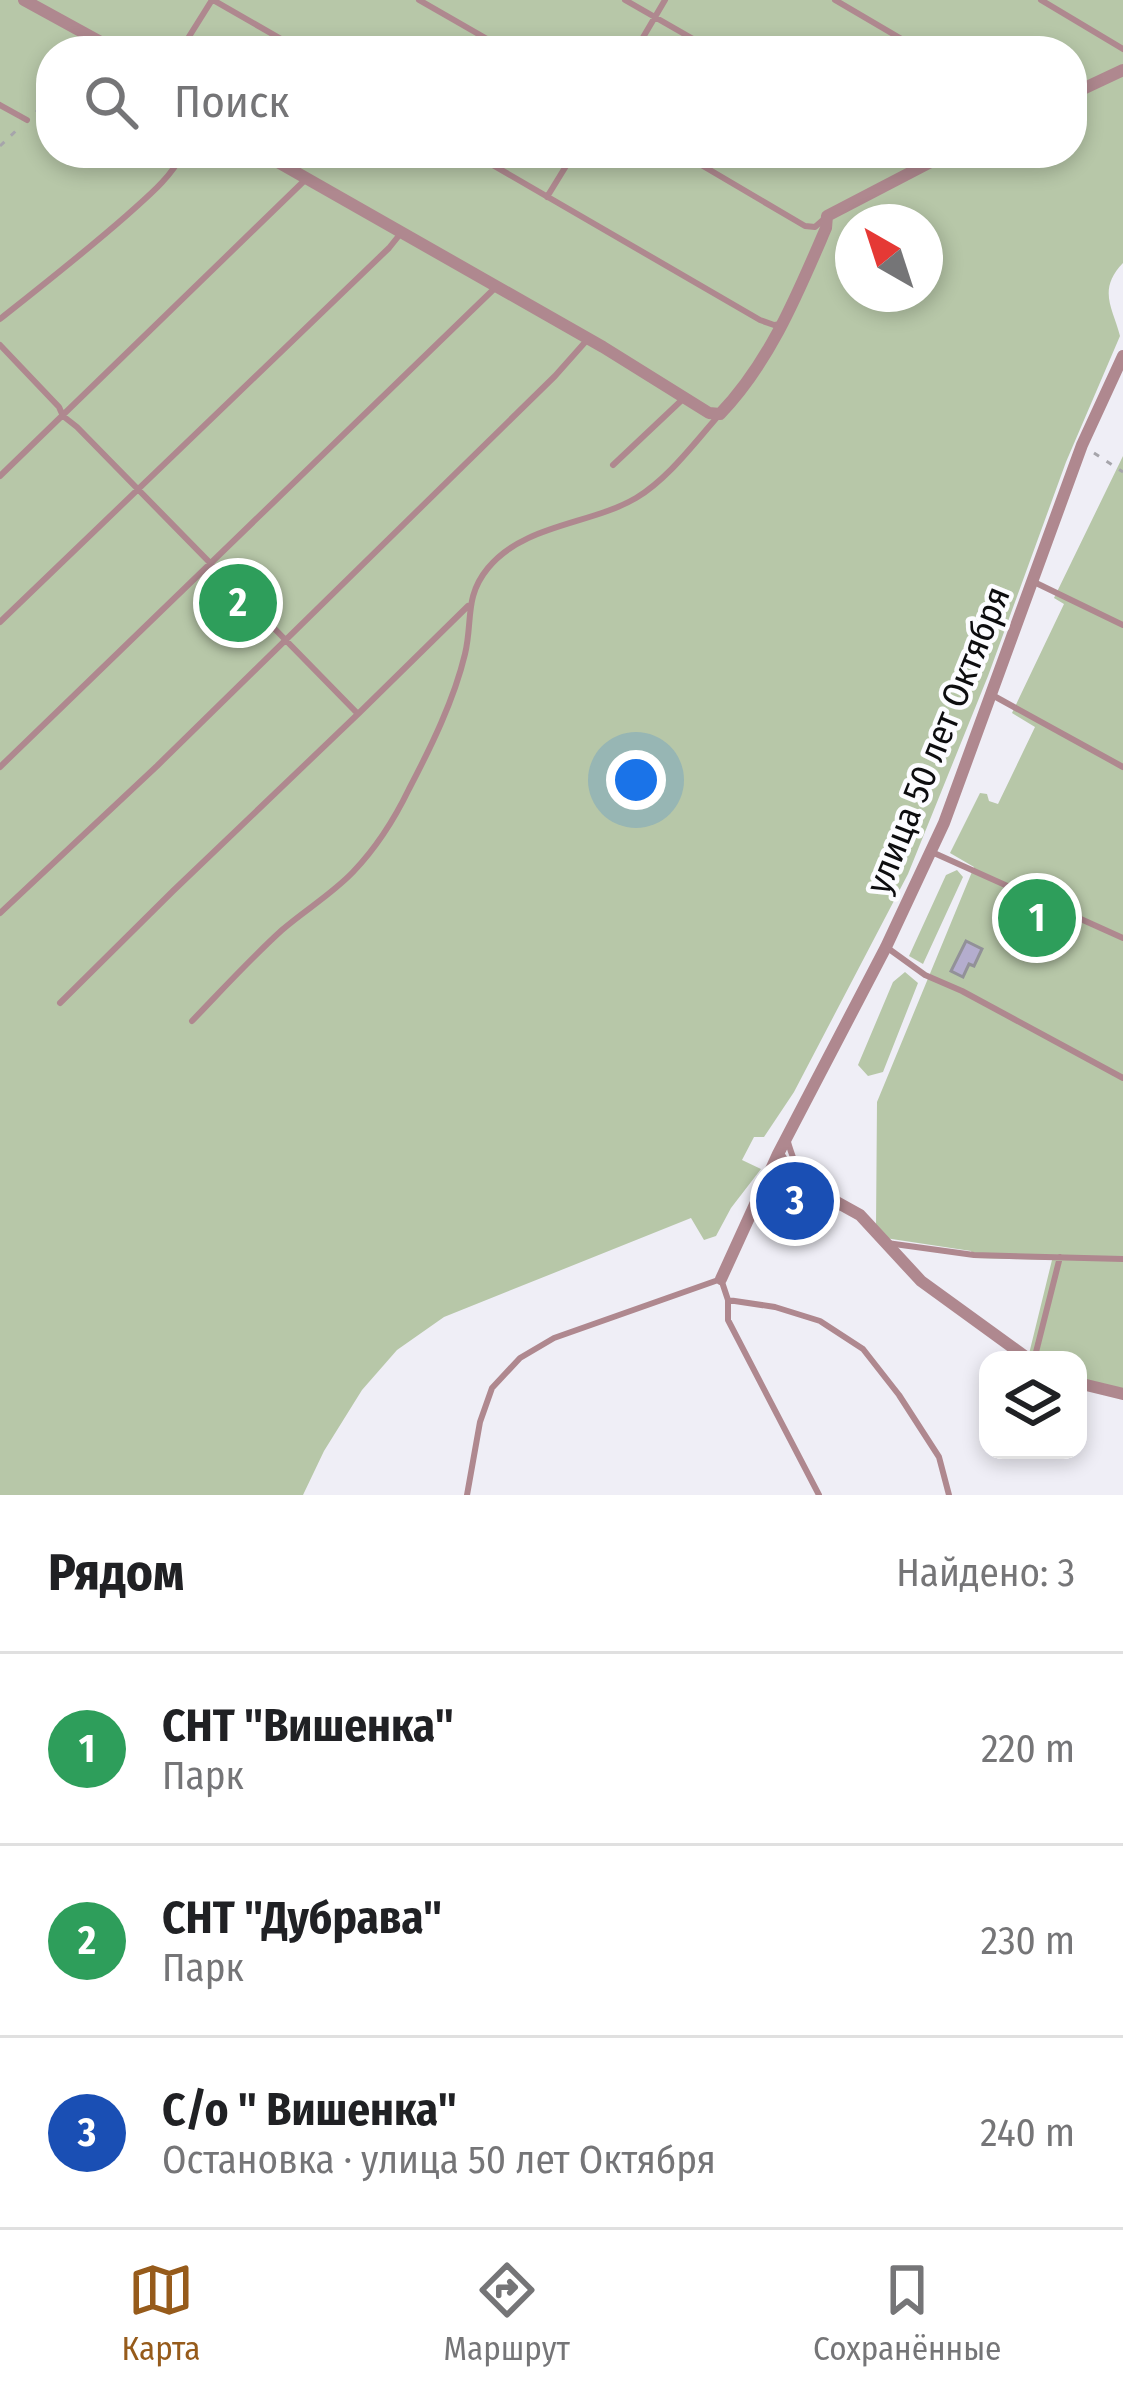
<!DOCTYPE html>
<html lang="ru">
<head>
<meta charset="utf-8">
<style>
  :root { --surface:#fff; --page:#f2f2f2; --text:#202124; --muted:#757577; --line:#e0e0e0; --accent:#965b1b }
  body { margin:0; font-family:"Fira Sans Condensed",sans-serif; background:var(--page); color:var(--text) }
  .controls { position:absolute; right:36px; bottom:36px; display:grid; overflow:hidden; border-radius:24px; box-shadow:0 6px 18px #0003 }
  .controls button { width:108px; height:108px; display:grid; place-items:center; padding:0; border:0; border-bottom:3px solid var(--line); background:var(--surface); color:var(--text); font:60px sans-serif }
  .compass { position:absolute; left:835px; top:204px; width:108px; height:108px; border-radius:50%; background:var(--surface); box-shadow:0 6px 18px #0003; rotate:321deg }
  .you { position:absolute; left:636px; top:780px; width:42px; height:42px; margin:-30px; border:9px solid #fff; border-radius:50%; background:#1a73e8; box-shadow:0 0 0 18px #1a73e833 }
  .badge { display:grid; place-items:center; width:78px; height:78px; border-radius:50%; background:var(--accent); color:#fff; font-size:39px; font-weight:700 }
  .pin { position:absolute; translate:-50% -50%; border:6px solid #fff; box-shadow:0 3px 12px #0006 }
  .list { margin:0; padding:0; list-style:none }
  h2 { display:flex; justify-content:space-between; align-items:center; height:156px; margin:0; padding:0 48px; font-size:51px }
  h2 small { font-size:39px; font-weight:400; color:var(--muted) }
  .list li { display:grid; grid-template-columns:78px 1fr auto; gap:36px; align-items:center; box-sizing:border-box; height:192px; padding:0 48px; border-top:3px solid var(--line) }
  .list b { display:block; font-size:45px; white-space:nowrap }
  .list p { margin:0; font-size:39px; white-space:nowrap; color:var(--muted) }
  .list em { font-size:39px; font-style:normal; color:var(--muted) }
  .icon { flex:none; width:66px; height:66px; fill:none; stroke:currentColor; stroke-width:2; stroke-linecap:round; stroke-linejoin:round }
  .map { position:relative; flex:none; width:1123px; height:1495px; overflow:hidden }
  .search { position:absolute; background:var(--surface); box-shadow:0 6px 18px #0003; left:36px; right:36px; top:36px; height:132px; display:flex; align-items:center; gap:30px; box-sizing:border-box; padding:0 42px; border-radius:48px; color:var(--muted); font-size:45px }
  .sheet { height:732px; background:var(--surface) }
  nav { display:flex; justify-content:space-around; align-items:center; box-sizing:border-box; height:168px; border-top:3px solid var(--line); background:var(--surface); font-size:33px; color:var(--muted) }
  nav a { display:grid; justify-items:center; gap:6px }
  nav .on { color:var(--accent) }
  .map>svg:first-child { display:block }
  .green { fill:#b7c7a8; fill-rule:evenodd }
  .building { fill:#b4adce; stroke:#929198; stroke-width:3 }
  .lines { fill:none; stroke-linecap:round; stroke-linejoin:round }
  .path { stroke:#a6a5ab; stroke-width:3; stroke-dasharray:6 9; stroke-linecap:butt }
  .lane { stroke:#af888f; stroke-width:6 }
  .street { stroke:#af888f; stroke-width:12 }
  .labels { text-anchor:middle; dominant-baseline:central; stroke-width:9; stroke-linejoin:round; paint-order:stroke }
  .street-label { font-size:36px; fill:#0d0d0f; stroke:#fcfcff }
</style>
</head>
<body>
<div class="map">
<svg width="1123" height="1495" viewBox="0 0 1123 1495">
  <rect width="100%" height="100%" fill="#efeef6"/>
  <path class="green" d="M 0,0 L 1123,0 L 1123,263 C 1097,290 1113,308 1120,336 L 1066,462 L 988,676 L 908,874 L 794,1092 L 764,1137 L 754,1137 L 742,1160 L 761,1169 L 731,1208 L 716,1236 L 704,1240 L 691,1218 L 444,1317 L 397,1350 L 362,1390 L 324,1451 L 303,1495 L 0,1495 ZM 51,51 L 1072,51 L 1072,153 L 51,153 ZM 853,222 L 925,222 L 925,294 L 853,294 Z
    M 1123,456 L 1123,1389 L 1078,1378 L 1078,1360 L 1038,1360 L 1029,1354 L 1052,1260 L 974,1258 L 971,1251 L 885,1238 L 876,1227 L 877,1102 L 974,867 L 950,853 L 980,793 L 987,794 L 989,801 L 998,804 L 1035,727 L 1012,713 L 1064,604 L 1054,598 Z
    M 957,870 L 963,877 L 923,964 L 909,956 L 946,875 Z
    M 905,972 L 918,983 L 883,1072 L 868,1076 L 858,1065 L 893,982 Z"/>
  <path class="building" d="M 966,941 L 982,949 L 974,966 L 969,964 L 963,977 L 951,971 Z"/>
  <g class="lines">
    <path class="path" d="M 36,112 L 51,98
      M 0,146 L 20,127
      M 1094,453 L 1123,472"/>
    <path class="lane" d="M 213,0 L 302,51
      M 419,0 L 508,51
      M 625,0 L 714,51
      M 835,0 L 922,51
      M 1041,0 L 1123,49
      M 180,51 L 212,0
      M 635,51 L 665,0
      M 0,105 L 27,120
      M 472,153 L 760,320 L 774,325 L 782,324
      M 681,153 L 805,226 L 815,227 L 824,219
      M 888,153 L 916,168
      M 547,197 L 574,153
      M 0,319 C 43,285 85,252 126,216 C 147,197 170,179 183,153
      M 0,345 L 59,407 L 63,416 L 77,427 L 358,714 L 468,606
      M 613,465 L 684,398
      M 0,476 L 305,180
      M 1034,582 L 1123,625
      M 0,622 L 389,248 L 401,233
      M 994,696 L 1123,767
      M 0,767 L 496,287
      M 934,853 L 1123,938
      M 0,913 L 157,766 L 555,376 L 587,340
      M 889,949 L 925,975 L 962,991 L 1123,1078
      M 60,1003 L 173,891 L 358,714
      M 192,1021 C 221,991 250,959 282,930 C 305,910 332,894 353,872 C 375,849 395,818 409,789 C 431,747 454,700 465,654 C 473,621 464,597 488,568 C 524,524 590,525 636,498 C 669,478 694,443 720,414
      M 767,1185 L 768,1190 L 776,1194 C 810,1177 793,1166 787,1138
      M 887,1243 L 974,1255 L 1123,1259
      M 728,1300 L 775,1307 L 820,1321 L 863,1349 L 899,1395 L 939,1457 L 949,1495
      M 1034,1360 L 1060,1257
      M 467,1495 L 480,1422 L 492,1388 L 520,1358 L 554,1338 L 721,1279 L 728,1300 L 728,1320 L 819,1495"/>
    <path class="street" d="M 24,0 L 117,51
      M 1072,94 L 1123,70
      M 262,153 L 603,347 L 709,413 L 720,414 C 770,362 798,293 826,228 L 827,216 L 948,153
      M 778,1154 L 795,1179 L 860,1215 L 921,1281 L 1030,1360
      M 721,1279 L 778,1154 L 886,947 L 944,823 L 1082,445 L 1123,356
      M 1078,1383 L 1123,1394"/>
  </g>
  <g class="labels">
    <g class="street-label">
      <text transform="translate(938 740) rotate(-68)">улица 50 лет Октября</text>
    </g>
  </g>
</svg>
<div class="controls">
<button><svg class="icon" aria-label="layers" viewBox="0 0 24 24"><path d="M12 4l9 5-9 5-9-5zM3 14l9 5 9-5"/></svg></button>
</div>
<svg class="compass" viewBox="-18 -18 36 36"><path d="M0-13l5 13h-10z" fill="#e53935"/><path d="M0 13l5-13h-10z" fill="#757577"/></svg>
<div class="you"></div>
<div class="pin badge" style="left:1037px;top:918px;background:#2e9e5b">1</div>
<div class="pin badge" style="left:238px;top:603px;background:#2e9e5b">2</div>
<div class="pin badge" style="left:795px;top:1201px;background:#1a4fb4">3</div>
<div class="search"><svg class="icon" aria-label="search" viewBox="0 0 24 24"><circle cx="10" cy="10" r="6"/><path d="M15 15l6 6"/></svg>Поиск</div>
</div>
<section class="sheet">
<h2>Рядом<small>Найдено: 3</small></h2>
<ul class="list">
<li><span class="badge" style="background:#2e9e5b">1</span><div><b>СНТ &quot;Вишенка&quot;</b><p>Парк</p></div><em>220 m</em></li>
<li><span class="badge" style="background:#2e9e5b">2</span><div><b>СНТ &quot;Дубрава&quot;</b><p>Парк</p></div><em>230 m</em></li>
<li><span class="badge" style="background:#1a4fb4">3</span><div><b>С/о &quot; Вишенка&quot;</b><p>Остановка · улица 50 лет Октября</p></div><em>240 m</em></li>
</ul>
</section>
<nav>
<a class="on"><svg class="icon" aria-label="map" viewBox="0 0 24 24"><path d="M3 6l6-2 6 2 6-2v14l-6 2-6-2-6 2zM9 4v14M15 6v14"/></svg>Карта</a>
<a><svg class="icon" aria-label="directions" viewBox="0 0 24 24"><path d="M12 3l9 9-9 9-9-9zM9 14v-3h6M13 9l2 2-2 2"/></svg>Маршрут</a>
<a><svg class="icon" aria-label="saved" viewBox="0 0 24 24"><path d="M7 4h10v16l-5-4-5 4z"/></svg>Сохранённые</a>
</nav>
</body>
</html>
